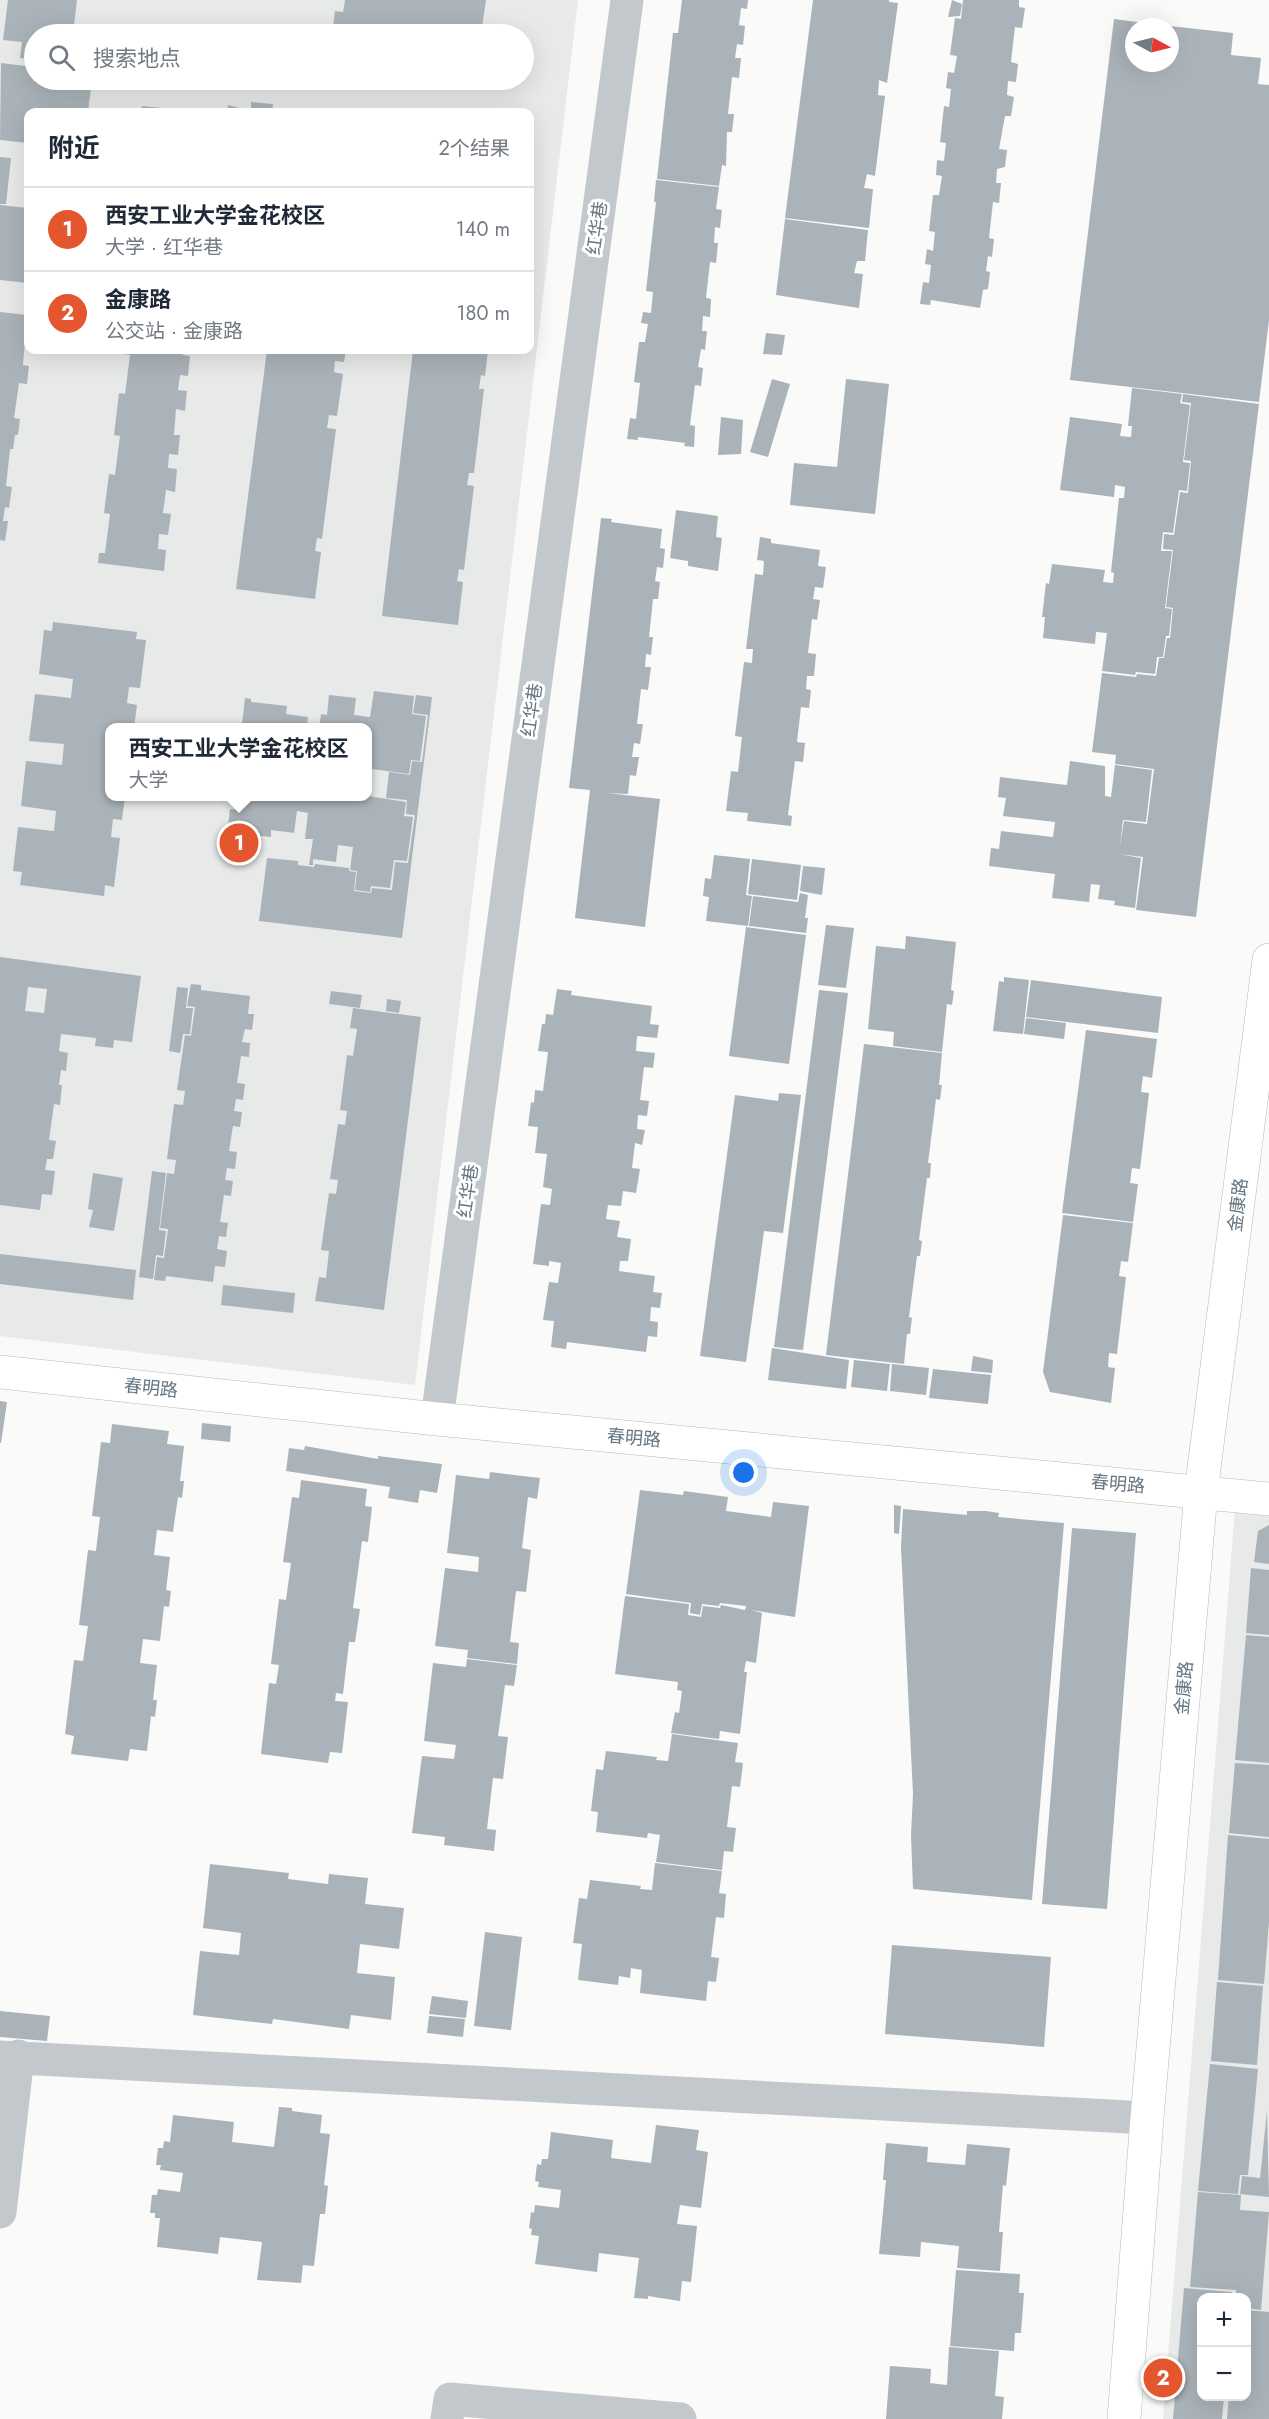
<!DOCTYPE html>
<html lang="zh">
<head>
<meta charset="utf-8">
<style>
  :root { --surface:#fff; --page:#f6f6f7; --text:#1f2937; --muted:#747a83; --line:#e0e1e3; --accent:#e4572e }
  body { margin:0; font-family:Jost,"Noto Sans SC",sans-serif; background:var(--page); color:var(--text) }
  .controls { position:absolute; right:18px; bottom:18px; display:grid; overflow:hidden; border-radius:12px; box-shadow:0 6px 24px #0002 }
  .controls button { width:54px; height:54px; display:grid; place-items:center; padding:0; border:0; border-bottom:2px solid var(--line); background:var(--surface); color:var(--text); font:30px sans-serif }
  .compass { position:absolute; left:1125px; top:18px; width:54px; height:54px; border-radius:50%; background:var(--surface); box-shadow:0 6px 24px #0002; rotate:97deg }
  .you { position:absolute; left:744px; top:1473px; width:21px; height:21px; margin:-15px; border:4px solid #fff; border-radius:50%; background:#1a73e8; box-shadow:0 0 0 9px #1a73e833 }
  .badge { display:grid; place-items:center; width:39px; height:39px; border-radius:50%; background:var(--accent); color:#fff; font-size:20px; font-weight:700 }
  .pin { position:absolute; translate:-50% -50%; border:3px solid #fff; box-shadow:0 2px 6px #0006 }
  .popup { position:absolute; left:105px; top:723px; width:267px; height:78px; box-sizing:border-box; display:grid; place-content:center; border-radius:12px; background:var(--surface); filter:drop-shadow(0 2px 4px #0005); font-size:20px; white-space:nowrap; color:var(--muted) }
  .popup b { font-size:22px; color:var(--text) }
  .popup::after { content:''; position:absolute; left:50%; top:100%; margin-left:-12px; border:12px solid transparent; border-top-color:var(--surface) }
  .list { margin:0; padding:0; list-style:none }
  h2 { display:flex; justify-content:space-between; align-items:center; height:78px; margin:0; padding:0 24px; font-size:26px }
  h2 small { font-size:20px; font-weight:400; color:var(--muted) }
  .list li { display:grid; grid-template-columns:39px 1fr auto; gap:18px; align-items:center; box-sizing:border-box; height:84px; padding:0 24px; border-top:2px solid var(--line) }
  .list b { display:block; font-size:22px; white-space:nowrap }
  .list p { margin:0; font-size:20px; white-space:nowrap; color:var(--muted) }
  .list em { font-size:20px; font-style:normal; color:var(--muted) }
  .icon { flex:none; width:33px; height:33px; fill:none; stroke:currentColor; stroke-width:2; stroke-linecap:round; stroke-linejoin:round }
  .map { position:relative; flex:none; width:1269px; height:2419px; overflow:hidden }
  .search { position:absolute; background:var(--surface); box-shadow:0 6px 24px #0002; left:24px; top:24px; width:510px; height:66px; display:flex; align-items:center; gap:15px; box-sizing:border-box; padding:0 21px; border-radius:33px; color:var(--muted); font-size:22px }
  .panel { position:absolute; background:var(--surface); box-shadow:0 6px 24px #0002; left:24px; top:108px; width:510px; height:246px; border-radius:12px }
  .map>svg:first-child { display:block }
  .built { fill:#e8e9e9; fill-rule:evenodd }
  .building { fill:#aab3b9; fill-rule:evenodd }
  .lines { fill:none; stroke-linecap:round; stroke-linejoin:round }
  .secondary-casing { stroke:#b3babf; stroke-width:34 }
  .street { stroke:#c3c8cc; stroke-width:33 }
  .secondary { stroke:#fff; stroke-width:33 }
  .labels { text-anchor:middle; dominant-baseline:central; stroke-width:6; stroke-linejoin:round; paint-order:stroke }
  .street-label { font-size:18px; fill:#657683; stroke:#fff }
</style>
</head>
<body>
<div class="map">
<svg width="1269" height="2419" viewBox="0 0 1269 2419">
  <rect width="100%" height="100%" fill="#fafaf8"/>
  <path class="built" d="M 0,0 L 578,0 L 415,1385 L 0,1336 ZM 34,34 L 524,34 L 524,80 L 34,80 ZM 28,112 L 530,112 L 530,350 L 28,350 ZM 110,728 L 368,728 L 368,796 L 110,796 Z
    M 1235,1509 L 1269,1513 L 1269,2419 L 1163,2419 ZM 1202,2298 L 1246,2298 L 1246,2396 L 1202,2396 Z"/>
  <path class="building" d="M 8,0 L 77,0 L 73,34 L 34,34 L 34,60 L 20,58 L 22,42 L 3,40 Z
    M 345,0 L 486,0 L 481,34 L 417,34 L 418,28 L 396,25 L 395,34 L 333,27 L 335,11 L 343,12 Z
    M 682,0 L 748,0 L 747,9 L 741,8 L 739,25 L 745,26 L 743,45 L 737,44 L 735,58 L 741,58 L 739,78 L 732,77 L 728,114 L 734,114 L 732,132 L 727,132 L 726,166 L 722,165 L 719,186 L 657,179 L 673,33 L 678,33 Z
    M 813,0 L 889,0 L 889,2 L 898,3 L 887,83 L 879,80 L 878,95 L 885,96 L 875,176 L 867,174 L 864,188 L 873,189 L 869,228 L 785,218 Z
    M 952,0 L 962,4 L 960,16 L 948,17 Z
    M 963,0 L 1019,0 L 1019,7 L 1025,8 L 1022,28 L 1015,27 L 1011,62 L 1018,64 L 1016,82 L 1008,81 L 1007,95 L 1014,97 L 1011,116 L 1005,116 L 999,149 L 1007,150 L 1005,167 L 997,169 L 996,183 L 1001,183 L 999,203 L 993,202 L 989,238 L 994,239 L 992,257 L 988,256 L 986,271 L 990,272 L 988,289 L 983,290 L 980,308 L 931,300 L 930,305 L 920,304 L 923,282 L 929,283 L 931,265 L 925,264 L 927,249 L 933,251 L 935,232 L 929,231 L 933,195 L 939,195 L 942,176 L 936,175 L 937,160 L 944,161 L 946,143 L 940,142 L 944,106 L 949,107 L 951,89 L 946,88 L 948,72 L 954,73 L 957,56 L 950,55 L 955,18 L 961,19 Z
    M 1114,19 L 1167,26 L 1134,27 L 1134,63 L 1170,63 L 1170,26 L 1233,33 L 1231,55 L 1261,58 L 1258,84 L 1269,85 L 1269,320 L 1259,402 L 1070,380 Z
    M 1,63 L 34,67 L 34,80 L 92,80 L 88,112 L 28,112 L 28,143 L 0,140 Z
    M 251,102 L 273,104 L 272,112 L 227,112 L 228,105 L 251,111 Z
    M 142,106 L 191,111 L 191,112 L 141,112 Z
    M 0,157 L 11,158 L 6,204 L 0,204 Z
    M 656,180 L 719,187 L 716,209 L 722,210 L 720,228 L 715,227 L 714,243 L 718,243 L 716,263 L 710,262 L 706,298 L 711,299 L 710,317 L 703,316 L 702,331 L 707,331 L 705,350 L 701,349 L 698,367 L 703,368 L 701,386 L 695,385 L 690,425 L 695,426 L 694,447 L 684,446 L 685,443 L 638,437 L 638,440 L 627,439 L 630,418 L 636,419 L 640,383 L 634,382 L 639,342 L 645,342 L 648,324 L 641,323 L 643,312 L 651,313 L 653,292 L 646,291 L 656,202 L 654,202 Z
    M 0,205 L 28,208 L 28,283 L 0,280 Z
    M 785,219 L 868,230 L 865,261 L 857,261 L 854,273 L 863,274 L 859,308 L 776,295 Z
    M 0,312 L 27,315 L 23,365 L 29,366 L 27,384 L 19,383 L 14,418 L 20,419 L 18,435 L 15,435 L 13,449 L 10,449 L 6,486 L 12,487 L 9,508 L 5,507 L 3,521 L 8,521 L 5,541 L 0,540 Z
    M 766,333 L 785,335 L 782,355 L 763,354 Z
    M 124,350 L 183,350 L 183,355 L 190,356 L 188,376 L 180,375 L 178,390 L 187,391 L 185,411 L 176,409 L 174,435 L 180,435 L 178,455 L 169,454 L 168,468 L 177,469 L 175,492 L 166,490 L 163,513 L 171,514 L 168,535 L 159,534 L 158,549 L 166,550 L 164,571 L 98,563 L 99,553 L 105,553 L 110,514 L 104,513 L 109,474 L 115,475 L 120,436 L 114,435 L 119,393 L 125,394 L 130,355 L 124,354 Z
    M 267,350 L 346,350 L 344,362 L 335,361 L 334,372 L 343,374 L 337,416 L 329,415 L 327,428 L 336,429 L 322,539 L 317,538 L 315,551 L 321,552 L 315,599 L 236,589 Z
    M 413,350 L 488,350 L 485,376 L 481,375 L 479,389 L 484,389 L 474,473 L 469,473 L 467,485 L 474,486 L 464,570 L 459,569 L 457,581 L 463,582 L 458,625 L 382,616 Z
    M 772,379 L 790,384 L 768,457 L 750,452 Z
    M 846,379 L 889,384 L 875,514 L 790,505 L 794,463 L 837,467 Z
    M 1132,388 L 1182,394 L 1180,403 L 1190,405 L 1183,462 L 1190,463 L 1187,491 L 1179,490 L 1173,533 L 1163,532 L 1161,551 L 1172,551 L 1165,608 L 1172,609 L 1169,636 L 1166,636 L 1163,657 L 1157,657 L 1155,674 L 1136,672 L 1135,675 L 1102,671 L 1107,633 L 1096,632 L 1095,644 L 1043,638 L 1045,617 L 1042,617 L 1046,583 L 1049,584 L 1052,564 L 1105,570 L 1103,582 L 1113,583 L 1114,573 L 1111,572 L 1119,498 L 1124,498 L 1125,487 L 1115,485 L 1114,497 L 1060,490 L 1070,417 L 1122,424 L 1120,436 L 1131,437 L 1132,426 L 1128,426 Z
    M 1183,394 L 1259,404 L 1196,917 L 1136,910 L 1143,857 L 1119,854 L 1141,858 L 1135,908 L 1114,905 L 1115,901 L 1098,899 L 1100,885 L 1091,884 L 1089,902 L 1052,898 L 1055,874 L 989,866 L 991,848 L 999,849 L 1001,831 L 1053,837 L 1055,822 L 1003,816 L 1006,798 L 998,797 L 1000,777 L 1067,785 L 1070,761 L 1105,766 L 1105,796 L 1111,797 L 1115,765 L 1152,770 L 1146,822 L 1123,820 L 1120,846 L 1124,821 L 1147,824 L 1154,769 L 1115,764 L 1116,755 L 1092,752 L 1102,673 L 1136,677 L 1137,674 L 1156,676 L 1159,658 L 1164,658 L 1167,638 L 1170,638 L 1173,608 L 1166,607 L 1173,550 L 1163,549 L 1164,534 L 1174,535 L 1180,492 L 1188,493 L 1191,461 L 1184,460 L 1191,403 L 1182,402 Z
    M 721,417 L 743,420 L 741,454 L 718,455 Z
    M 676,510 L 718,516 L 716,537 L 722,538 L 718,571 L 688,566 L 688,561 L 670,558 Z
    M 601,518 L 612,519 L 611,522 L 662,529 L 660,548 L 665,549 L 663,568 L 657,567 L 655,581 L 660,582 L 658,599 L 653,599 L 649,637 L 653,637 L 651,655 L 646,654 L 645,667 L 651,667 L 648,690 L 641,689 L 637,724 L 643,724 L 640,744 L 634,743 L 632,757 L 639,757 L 636,776 L 630,775 L 628,794 L 607,793 L 660,799 L 645,927 L 575,918 L 590,790 L 569,788 Z
    M 760,537 L 771,539 L 771,543 L 820,550 L 818,566 L 826,567 L 823,588 L 815,587 L 813,599 L 820,600 L 817,620 L 812,619 L 808,653 L 816,654 L 814,676 L 807,676 L 806,689 L 811,690 L 809,708 L 801,707 L 797,742 L 805,743 L 803,762 L 795,761 L 788,815 L 792,816 L 791,826 L 747,821 L 748,813 L 726,811 L 731,771 L 738,772 L 742,737 L 735,736 L 744,662 L 752,663 L 753,649 L 746,649 L 755,574 L 763,575 L 764,561 L 757,560 Z
    M 53,622 L 137,632 L 136,639 L 146,640 L 140,688 L 129,687 L 127,703 L 137,705 L 134,728 L 110,728 L 110,796 L 125,796 L 122,820 L 113,819 L 111,837 L 120,838 L 114,887 L 105,885 L 104,896 L 20,885 L 22,872 L 13,871 L 18,827 L 54,831 L 56,811 L 21,806 L 26,761 L 62,765 L 64,744 L 29,741 L 35,694 L 71,698 L 73,679 L 39,674 L 44,630 L 52,631 Z
    M 374,691 L 414,696 L 412,714 L 426,716 L 420,761 L 411,760 L 409,774 L 372,769 L 369,788 L 368,728 L 319,728 L 321,714 L 327,715 L 329,695 L 356,698 L 354,715 L 370,717 Z
    M 416,695 L 432,697 L 402,938 L 259,921 L 267,858 L 298,861 L 298,865 L 314,867 L 315,864 L 349,868 L 349,871 L 356,872 L 354,891 L 371,893 L 372,888 L 392,890 L 395,862 L 408,863 L 415,815 L 406,814 L 407,800 L 386,798 L 389,772 L 410,775 L 412,761 L 422,762 L 428,715 L 413,713 Z
    M 245,698 L 251,699 L 251,702 L 287,706 L 286,714 L 308,717 L 307,728 L 245,728 L 246,724 L 242,724 Z
    M 239,796 L 368,796 L 406,802 L 404,816 L 413,817 L 407,861 L 394,860 L 390,888 L 371,886 L 370,892 L 355,890 L 357,871 L 350,870 L 353,847 L 338,845 L 336,862 L 313,859 L 313,865 L 309,865 L 313,839 L 305,839 L 308,813 L 297,811 L 294,833 L 271,830 L 271,837 L 236,833 L 236,836 L 227,835 L 230,809 L 238,810 Z
    M 714,855 L 750,859 L 746,895 L 752,896 L 748,926 L 706,921 L 709,897 L 703,896 L 705,878 L 711,879 Z
    M 752,859 L 801,865 L 797,900 L 748,894 Z
    M 803,866 L 825,868 L 822,895 L 800,891 Z
    M 800,893 L 808,895 L 805,918 L 808,918 L 806,933 L 749,926 L 753,896 L 798,902 Z
    M 826,925 L 854,928 L 846,988 L 818,985 Z
    M 746,927 L 806,935 L 789,1064 L 729,1056 Z
    M 906,936 L 956,942 L 951,990 L 954,991 L 952,1005 L 947,1004 L 942,1052 L 893,1046 L 894,1032 L 868,1029 L 876,946 L 905,949 Z
    M 0,957 L 141,976 L 132,1042 L 114,1040 L 113,1048 L 95,1046 L 96,1038 L 61,1034 L 59,1051 L 68,1053 L 66,1071 L 61,1070 L 59,1085 L 62,1085 L 60,1105 L 54,1104 L 49,1140 L 56,1141 L 53,1159 L 47,1159 L 45,1170 L 55,1171 L 52,1195 L 42,1194 L 40,1210 L 0,1205 ZM 28,987 L 47,989 L 44,1013 L 25,1011 Z
    M 1004,977 L 1029,980 L 1023,1034 L 993,1031 L 999,981 L 1004,982 Z
    M 1031,980 L 1162,997 L 1158,1033 L 1026,1017 Z
    M 191,984 L 201,985 L 201,990 L 250,996 L 248,1014 L 254,1014 L 252,1030 L 245,1029 L 242,1042 L 250,1043 L 249,1057 L 241,1056 L 237,1083 L 245,1084 L 243,1100 L 236,1099 L 234,1111 L 242,1112 L 240,1127 L 233,1126 L 229,1151 L 237,1152 L 235,1169 L 227,1168 L 225,1180 L 233,1181 L 231,1196 L 224,1195 L 220,1222 L 228,1223 L 226,1237 L 219,1236 L 217,1249 L 227,1251 L 225,1267 L 215,1266 L 213,1282 L 166,1276 L 165,1281 L 154,1280 L 157,1257 L 164,1258 L 168,1229 L 160,1228 L 167,1173 L 174,1174 L 176,1160 L 167,1159 L 174,1104 L 183,1105 L 185,1091 L 177,1090 L 185,1035 L 191,1036 L 195,1007 L 187,1006 Z
    M 177,987 L 188,988 L 186,1008 L 193,1008 L 190,1034 L 183,1034 L 180,1053 L 169,1051 Z
    M 557,989 L 572,991 L 571,995 L 652,1006 L 650,1024 L 659,1025 L 657,1038 L 637,1036 L 636,1051 L 655,1053 L 653,1068 L 644,1067 L 640,1100 L 649,1101 L 647,1116 L 638,1115 L 637,1129 L 645,1130 L 642,1145 L 635,1143 L 632,1168 L 640,1169 L 636,1193 L 623,1191 L 621,1206 L 608,1205 L 606,1219 L 620,1221 L 617,1237 L 631,1239 L 628,1261 L 620,1261 L 619,1271 L 655,1276 L 653,1292 L 662,1293 L 660,1308 L 651,1307 L 650,1321 L 658,1322 L 657,1337 L 648,1336 L 646,1352 L 567,1342 L 566,1349 L 551,1347 L 554,1321 L 543,1320 L 549,1282 L 558,1283 L 561,1263 L 549,1261 L 549,1266 L 533,1264 L 541,1204 L 550,1205 L 552,1189 L 543,1187 L 547,1154 L 535,1153 L 538,1127 L 528,1126 L 531,1102 L 534,1103 L 535,1090 L 543,1091 L 548,1052 L 538,1051 L 542,1024 L 545,1024 L 546,1014 L 553,1015 Z
    M 819,990 L 848,993 L 803,1350 L 774,1347 Z
    M 331,991 L 362,995 L 360,1008 L 329,1004 Z
    M 387,999 L 401,1001 L 399,1013 L 386,1011 Z
    M 353,1008 L 421,1017 L 384,1310 L 315,1301 L 319,1277 L 326,1278 L 329,1251 L 321,1250 L 329,1193 L 336,1194 L 338,1180 L 330,1179 L 338,1124 L 345,1125 L 347,1111 L 340,1110 L 347,1055 L 353,1056 L 357,1029 L 350,1028 Z
    M 1026,1018 L 1066,1023 L 1064,1039 L 1024,1034 Z
    M 1086,1030 L 1157,1039 L 1152,1078 L 1143,1076 L 1141,1092 L 1149,1093 L 1140,1169 L 1132,1168 L 1130,1183 L 1138,1184 L 1133,1222 L 1062,1213 Z
    M 864,1044 L 942,1053 L 939,1085 L 942,1085 L 940,1100 L 936,1099 L 928,1163 L 931,1163 L 930,1178 L 927,1178 L 919,1240 L 922,1241 L 920,1256 L 917,1256 L 909,1317 L 912,1318 L 910,1334 L 907,1334 L 904,1364 L 826,1355 Z
    M 779,1093 L 801,1095 L 783,1233 L 764,1231 L 746,1362 L 700,1356 L 735,1095 L 778,1101 Z
    M 152,1171 L 166,1173 L 159,1230 L 166,1231 L 163,1256 L 156,1255 L 153,1279 L 139,1277 Z
    M 93,1173 L 123,1178 L 114,1231 L 89,1227 L 93,1210 L 88,1209 Z
    M 1063,1215 L 1133,1223 L 1128,1262 L 1121,1261 L 1119,1276 L 1126,1277 L 1117,1354 L 1109,1353 L 1108,1367 L 1115,1368 L 1111,1403 L 1050,1392 L 1043,1372 Z
    M 0,1254 L 136,1270 L 133,1300 L 0,1284 Z
    M 223,1285 L 295,1293 L 293,1313 L 221,1305 Z
    M 772,1348 L 849,1360 L 846,1389 L 768,1380 Z
    M 973,1356 L 993,1360 L 992,1373 L 971,1371 Z
    M 854,1360 L 890,1364 L 887,1391 L 851,1387 Z
    M 892,1364 L 929,1368 L 926,1395 L 890,1391 Z
    M 933,1369 L 991,1375 L 988,1404 L 929,1398 Z
    M 0,1401 L 7,1402 L 1,1443 L 0,1443 Z
    M 202,1423 L 231,1426 L 230,1442 L 201,1439 Z
    M 112,1424 L 169,1431 L 167,1444 L 184,1446 L 180,1481 L 184,1481 L 182,1498 L 178,1497 L 173,1532 L 157,1530 L 154,1555 L 170,1557 L 166,1590 L 171,1591 L 169,1607 L 164,1606 L 160,1641 L 143,1639 L 140,1663 L 157,1665 L 153,1700 L 157,1700 L 155,1717 L 151,1716 L 147,1751 L 130,1749 L 128,1761 L 71,1754 L 74,1736 L 65,1734 L 74,1660 L 83,1661 L 88,1626 L 79,1625 L 88,1550 L 96,1551 L 100,1517 L 92,1516 L 101,1442 L 110,1443 Z
    M 305,1446 L 378,1459 L 378,1456 L 442,1464 L 437,1493 L 420,1490 L 418,1503 L 388,1498 L 390,1487 L 286,1471 L 289,1448 L 304,1450 Z
    M 490,1472 L 540,1478 L 537,1499 L 528,1497 L 522,1548 L 531,1550 L 526,1592 L 516,1591 L 510,1642 L 519,1643 L 517,1664 L 467,1658 L 468,1650 L 435,1646 L 445,1568 L 478,1572 L 479,1557 L 447,1553 L 456,1475 L 489,1479 Z
    M 301,1480 L 367,1489 L 365,1506 L 372,1507 L 368,1542 L 362,1541 L 353,1608 L 360,1609 L 355,1642 L 349,1642 L 343,1694 L 336,1693 L 335,1701 L 348,1702 L 342,1753 L 330,1752 L 328,1763 L 261,1754 L 269,1683 L 276,1684 L 279,1665 L 271,1664 L 279,1599 L 286,1600 L 291,1563 L 283,1562 L 292,1497 L 299,1498 Z
    M 640,1490 L 683,1495 L 684,1491 L 728,1497 L 726,1511 L 771,1517 L 773,1502 L 809,1506 L 795,1617 L 751,1610 L 762,1613 L 756,1663 L 746,1661 L 744,1672 L 747,1672 L 740,1734 L 720,1731 L 719,1739 L 671,1733 L 675,1712 L 679,1713 L 682,1691 L 677,1690 L 678,1682 L 615,1674 L 625,1596 L 689,1604 L 688,1615 L 701,1617 L 703,1606 L 720,1608 L 721,1605 L 745,1610 L 746,1606 L 720,1603 L 719,1606 L 702,1604 L 700,1615 L 690,1613 L 691,1603 L 626,1594 Z
    M 894,1505 L 901,1506 L 899,1534 L 894,1533 Z
    M 903,1509 L 967,1515 L 967,1511 L 986,1511 L 999,1513 L 998,1517 L 1064,1523 L 1032,1900 L 913,1889 L 911,1835 L 913,1794 L 901,1547 Z
    M 1269,1525 L 1269,1564 L 1254,1562 L 1258,1531 Z
    M 1072,1528 L 1136,1533 L 1107,1909 L 1042,1904 Z
    M 1251,1568 L 1269,1570 L 1269,1635 L 1246,1633 Z
    M 1246,1635 L 1269,1637 L 1269,1763 L 1235,1760 Z
    M 467,1659 L 517,1665 L 514,1686 L 505,1685 L 498,1736 L 508,1737 L 503,1779 L 493,1778 L 487,1829 L 496,1830 L 494,1851 L 444,1845 L 445,1837 L 412,1833 L 422,1756 L 454,1759 L 456,1745 L 424,1741 L 433,1663 L 466,1667 Z
    M 672,1734 L 738,1743 L 735,1762 L 743,1763 L 740,1787 L 732,1786 L 727,1827 L 736,1828 L 733,1852 L 724,1851 L 722,1870 L 656,1862 L 660,1835 L 648,1833 L 647,1838 L 596,1832 L 598,1812 L 591,1811 L 596,1769 L 603,1770 L 606,1751 L 657,1757 L 656,1760 L 668,1761 Z
    M 1235,1763 L 1269,1765 L 1269,1837 L 1229,1833 Z
    M 1228,1835 L 1269,1839 L 1269,1922 L 1264,1984 L 1218,1980 Z
    M 655,1863 L 722,1871 L 719,1893 L 726,1894 L 724,1918 L 716,1917 L 711,1957 L 719,1958 L 716,1982 L 708,1981 L 706,2001 L 640,1993 L 642,1970 L 631,1968 L 630,1978 L 619,1976 L 618,1985 L 578,1980 L 582,1944 L 573,1943 L 579,1898 L 587,1899 L 590,1880 L 641,1886 L 640,1889 L 652,1890 Z
    M 210,1864 L 289,1873 L 288,1879 L 328,1884 L 329,1874 L 368,1878 L 365,1904 L 404,1908 L 399,1949 L 360,1944 L 357,1973 L 395,1977 L 391,2020 L 351,2015 L 349,2029 L 273,2019 L 272,2024 L 193,2015 L 200,1951 L 239,1955 L 241,1933 L 203,1928 Z
    M 485,1932 L 522,1937 L 511,2030 L 474,2026 Z
    M 892,1945 L 1051,1957 L 1044,2047 L 885,2034 Z
    M 1217,1982 L 1263,1986 L 1257,2065 L 1211,2061 Z
    M 432,1996 L 468,2001 L 466,2018 L 429,2014 Z
    M 0,2011 L 50,2016 L 47,2041 L 0,2037 Z
    M 429,2016 L 465,2019 L 463,2037 L 427,2033 Z
    M 1210,2064 L 1258,2069 L 1248,2175 L 1240,2175 L 1238,2194 L 1198,2191 Z
    M 279,2107 L 292,2108 L 292,2111 L 322,2115 L 320,2133 L 330,2134 L 324,2185 L 328,2186 L 325,2214 L 320,2214 L 314,2266 L 303,2265 L 301,2283 L 257,2280 L 262,2242 L 220,2237 L 218,2254 L 157,2247 L 160,2218 L 155,2218 L 155,2213 L 150,2213 L 152,2195 L 157,2195 L 158,2189 L 180,2192 L 183,2173 L 160,2170 L 161,2165 L 156,2165 L 158,2148 L 163,2148 L 164,2141 L 170,2142 L 173,2115 L 234,2122 L 232,2142 L 274,2147 Z
    M 1267,2111 L 1269,2197 L 1240,2194 L 1242,2176 L 1260,2178 Z
    M 656,2125 L 699,2130 L 696,2150 L 708,2152 L 701,2208 L 680,2205 L 677,2224 L 697,2226 L 691,2282 L 682,2281 L 680,2301 L 648,2296 L 648,2299 L 634,2298 L 639,2258 L 599,2253 L 597,2272 L 535,2264 L 539,2236 L 531,2235 L 532,2229 L 529,2228 L 531,2212 L 534,2213 L 535,2205 L 559,2208 L 561,2190 L 538,2187 L 539,2182 L 535,2181 L 537,2164 L 541,2165 L 542,2159 L 548,2159 L 551,2132 L 613,2140 L 611,2158 L 651,2163 Z
    M 886,2143 L 928,2147 L 927,2162 L 965,2165 L 967,2144 L 1010,2148 L 1006,2186 L 1003,2185 L 999,2232 L 1003,2232 L 1000,2271 L 957,2268 L 959,2246 L 921,2242 L 920,2257 L 879,2254 L 886,2180 L 883,2180 Z
    M 1198,2192 L 1241,2195 L 1240,2210 L 1269,2212 L 1261,2310 L 1246,2308 L 1246,2298 L 1236,2298 L 1236,2290 L 1190,2287 Z
    M 956,2270 L 1020,2274 L 1019,2293 L 1024,2293 L 1021,2333 L 1015,2333 L 1014,2351 L 950,2346 Z
    M 1184,2288 L 1232,2292 L 1232,2298 L 1202,2298 L 1202,2396 L 1224,2396 L 1222,2419 L 1173,2419 Z
    M 1246,2310 L 1269,2312 L 1269,2419 L 1227,2419 L 1229,2396 L 1246,2396 Z
    M 949,2347 L 999,2351 L 995,2396 L 1004,2397 L 1002,2419 L 886,2419 L 890,2366 L 931,2369 L 930,2383 L 947,2385 Z"/>
  <g class="lines">
    <defs>
      <path id="secondary" d="M 0,1372 L 437,1419 L 1269,1499
        M 1124,2419 L 1147,2118 L 1201,1492 L 1269,960"/>
    </defs>
    <use href="#secondary" class="secondary-casing"/>
    <path class="street" d="M 437,1419 L 627,0
      M 0,2057 L 1147,2118
      M 0,2212 L 18,2056
      M 447,2419 L 450,2399 L 680,2419"/>
    <use href="#secondary" class="secondary"/>
  </g>
  <g class="labels">
    <g class="street-label">
      <text transform="translate(597 228) rotate(-82)">红华巷</text>
      <text transform="translate(532 710) rotate(-82)">红华巷</text>
      <text transform="translate(468 1191) rotate(-82)">红华巷</text>
      <text transform="translate(1238 1205) rotate(-83)">金康路</text>
      <text transform="translate(151 1388) rotate(6)">春明路</text>
      <text transform="translate(634 1438) rotate(5)">春明路</text>
      <text transform="translate(1118 1484) rotate(5)">春明路</text>
      <text transform="translate(1184 1688) rotate(-85)">金康路</text>
    </g>
  </g>
</svg>
<div class="controls">
<button>+</button>
<button>−</button>
</div>
<svg class="compass" viewBox="-18 -18 36 36"><path d="M0-13l5 13h-10z" fill="#e53935"/><path d="M0 13l5-13h-10z" fill="#747a83"/></svg>
<div class="you"></div>
<div class="pin badge" style="left:239px;top:843px">1</div>
<div class="popup"><b>西安工业大学金花校区</b>大学</div>
<div class="pin badge" style="left:1163px;top:2378px">2</div>
<div class="search"><svg class="icon" aria-label="search" viewBox="0 0 24 24"><circle cx="10" cy="10" r="6"/><path d="M15 15l6 6"/></svg>搜索地点</div>
<section class="panel">
<h2>附近<small>2个结果</small></h2>
<ul class="list">
<li><span class="badge">1</span><div><b>西安工业大学金花校区</b><p>大学 · 红华巷</p></div><em>140 m</em></li>
<li><span class="badge">2</span><div><b>金康路</b><p>公交站 · 金康路</p></div><em>180 m</em></li>
</ul>
</section>
</div>
</body>
</html>
